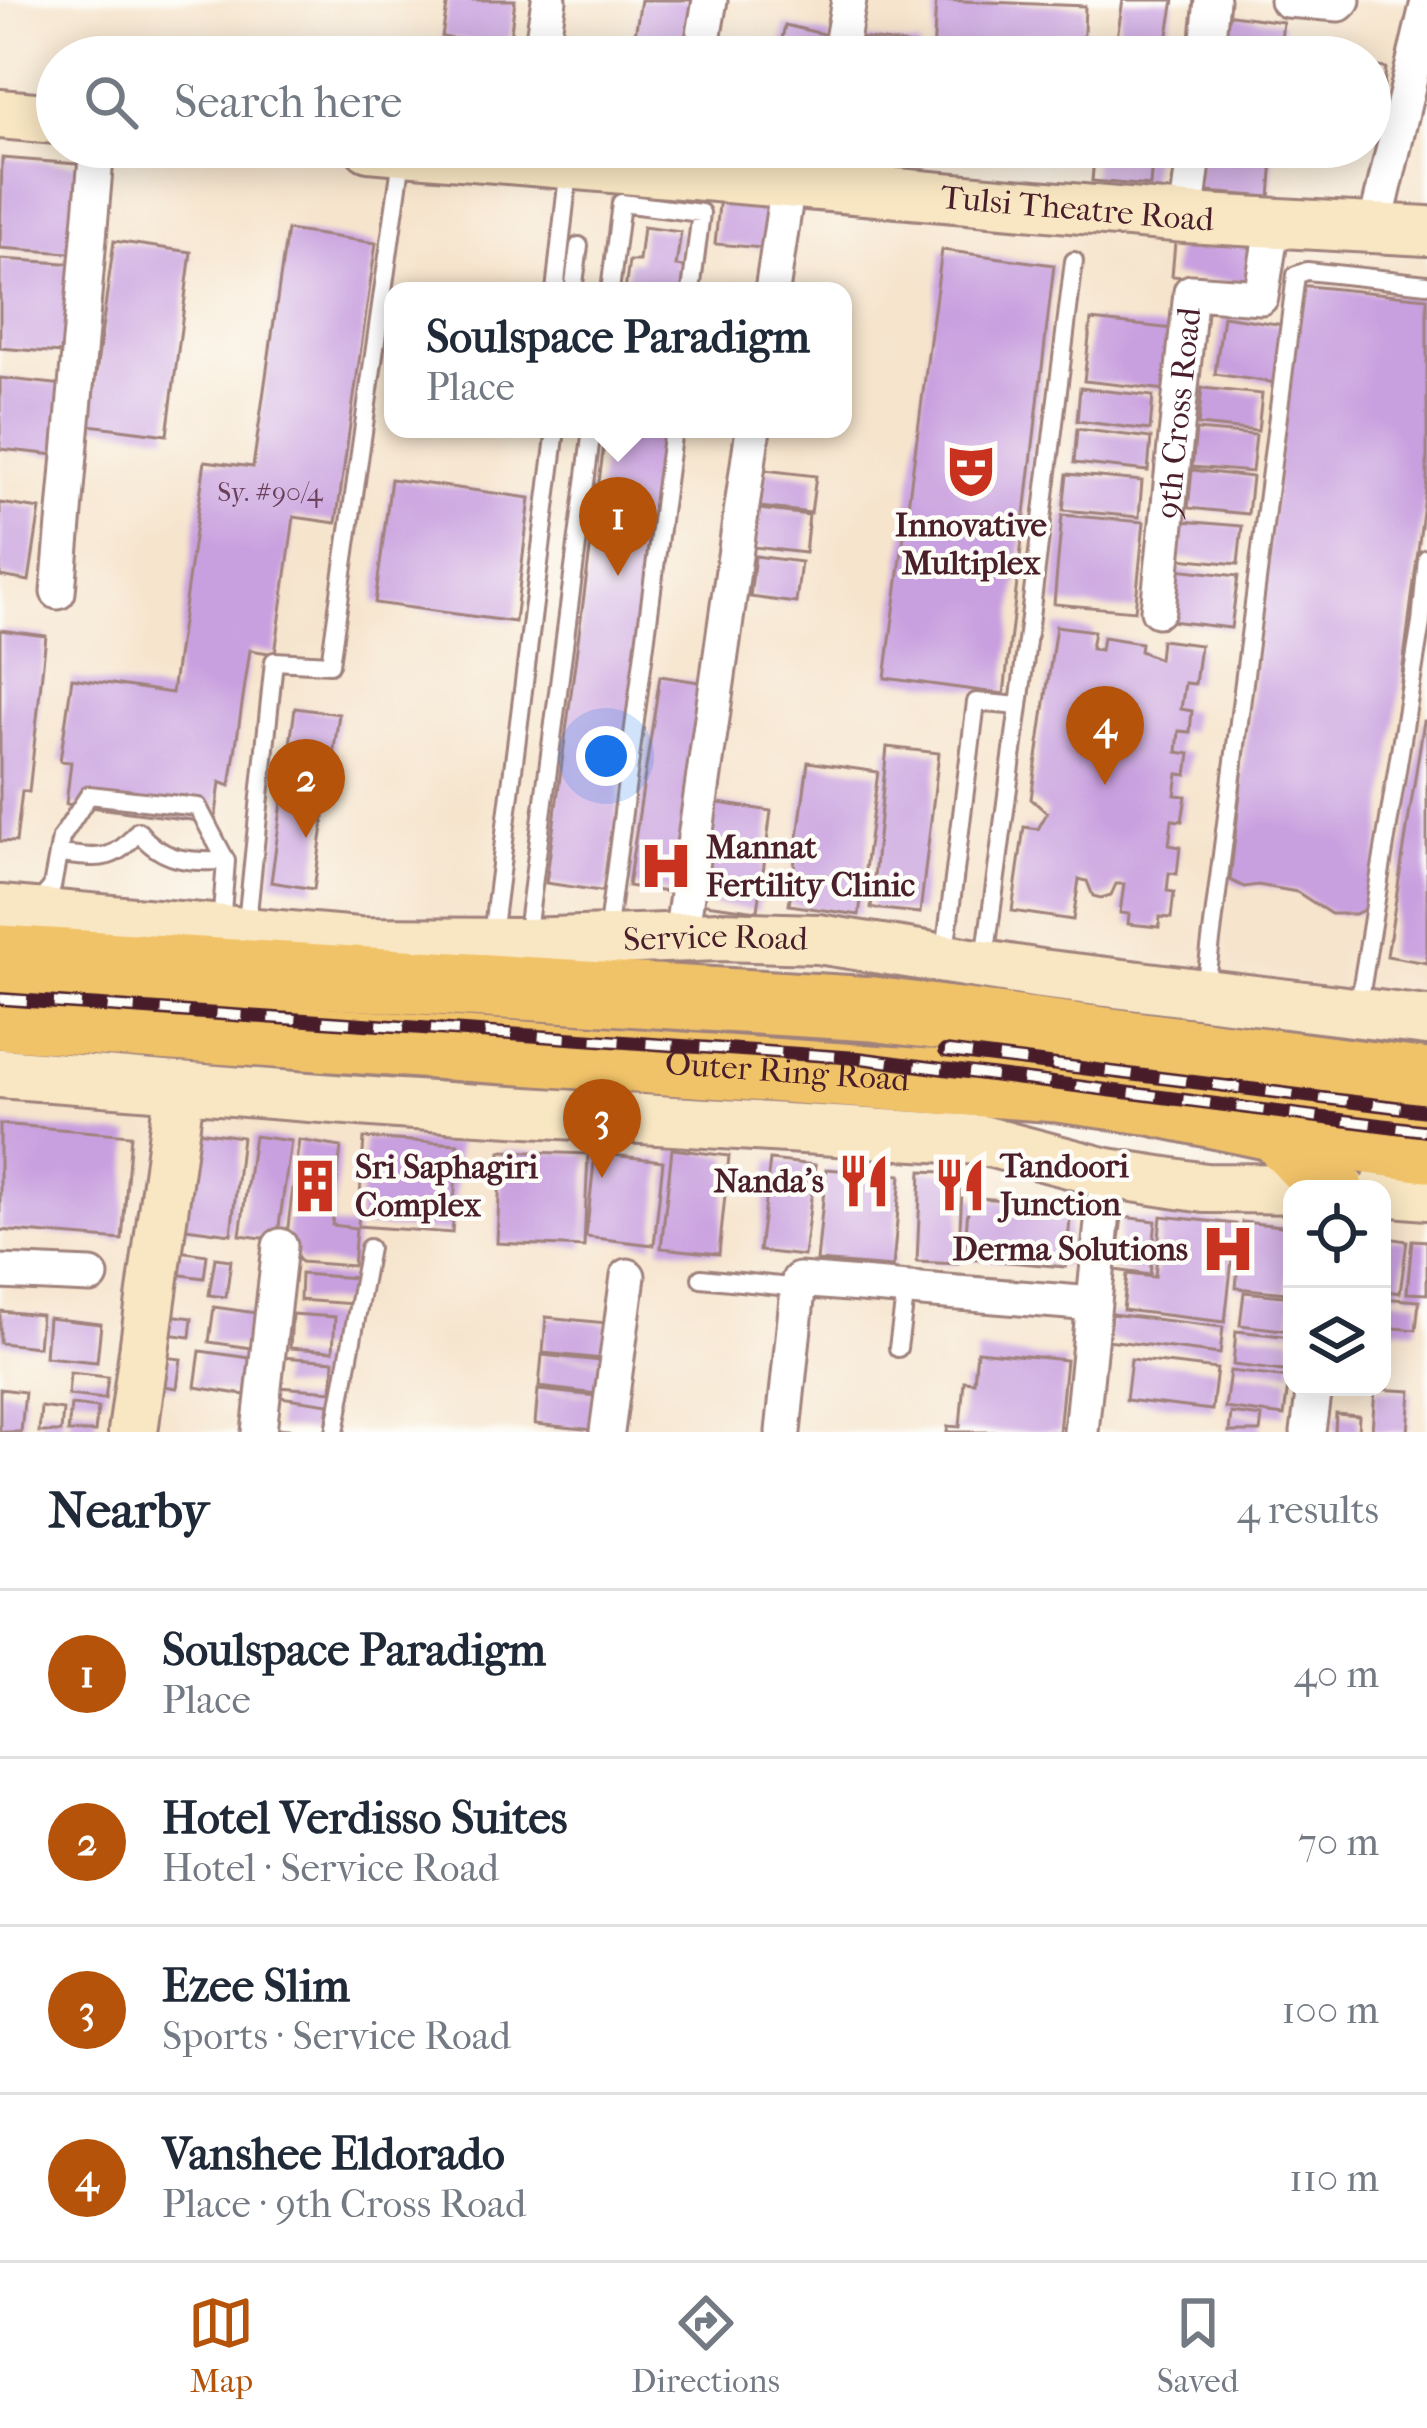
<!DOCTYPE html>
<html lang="en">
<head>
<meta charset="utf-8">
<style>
  :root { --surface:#fff; --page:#f2f2f3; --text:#1f2937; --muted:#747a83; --line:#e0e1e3; --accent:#b45309 }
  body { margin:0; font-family:"IM FELL French Canon",serif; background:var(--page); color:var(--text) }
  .controls { position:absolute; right:36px; bottom:36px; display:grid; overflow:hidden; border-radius:24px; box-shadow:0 6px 30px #0003 }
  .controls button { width:108px; height:108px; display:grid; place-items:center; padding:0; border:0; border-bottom:3px solid var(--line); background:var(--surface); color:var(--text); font:60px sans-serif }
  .you { position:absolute; left:606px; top:756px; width:42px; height:42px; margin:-30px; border:9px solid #fff; border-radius:50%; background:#1a73e8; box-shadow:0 0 0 18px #1a73e833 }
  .badge { display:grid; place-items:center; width:78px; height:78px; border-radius:50%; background:var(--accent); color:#fff; font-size:39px; font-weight:700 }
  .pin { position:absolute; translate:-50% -99px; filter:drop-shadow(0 3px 6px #0008) }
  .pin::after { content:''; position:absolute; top:63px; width:42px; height:36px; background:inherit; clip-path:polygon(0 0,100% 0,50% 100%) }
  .popup { position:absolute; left:384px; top:282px; width:468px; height:156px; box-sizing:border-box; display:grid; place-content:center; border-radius:24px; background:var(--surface); filter:drop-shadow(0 3px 9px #0005); font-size:39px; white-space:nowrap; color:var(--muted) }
  .popup b { font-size:45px; color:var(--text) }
  .popup::after { content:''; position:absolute; left:50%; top:100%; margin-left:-24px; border:24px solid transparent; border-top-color:var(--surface) }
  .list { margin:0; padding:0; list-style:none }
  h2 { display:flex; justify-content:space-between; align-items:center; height:156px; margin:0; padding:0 48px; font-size:51px }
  h2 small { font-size:39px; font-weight:400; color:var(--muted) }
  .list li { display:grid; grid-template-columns:78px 1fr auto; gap:36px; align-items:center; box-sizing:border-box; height:168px; padding:0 48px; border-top:3px solid var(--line) }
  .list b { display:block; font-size:45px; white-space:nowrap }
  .list p { margin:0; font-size:39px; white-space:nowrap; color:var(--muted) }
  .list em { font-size:39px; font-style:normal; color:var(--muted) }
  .icon { flex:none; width:66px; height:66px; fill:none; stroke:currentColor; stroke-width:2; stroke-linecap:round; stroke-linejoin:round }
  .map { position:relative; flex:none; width:1427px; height:1432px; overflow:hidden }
  .search { position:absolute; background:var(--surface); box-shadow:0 6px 30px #0003; left:36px; right:36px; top:36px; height:132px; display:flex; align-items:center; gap:30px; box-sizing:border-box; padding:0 42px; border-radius:66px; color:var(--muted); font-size:45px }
  .sheet { height:828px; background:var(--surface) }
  nav { display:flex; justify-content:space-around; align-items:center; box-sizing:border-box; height:168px; border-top:3px solid var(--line); background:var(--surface); font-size:33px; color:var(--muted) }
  nav a { display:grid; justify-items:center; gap:6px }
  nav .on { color:var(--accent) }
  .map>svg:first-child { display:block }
  .building { fill:#c9a0df }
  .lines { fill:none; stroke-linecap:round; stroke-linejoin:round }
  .lane-casing { stroke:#a0827c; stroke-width:22 }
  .street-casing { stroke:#a0827c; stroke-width:39 }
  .secondary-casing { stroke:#a0827c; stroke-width:54 }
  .highway-casing { stroke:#a0827c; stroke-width:69 }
  .lane { stroke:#fff; stroke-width:16 }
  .street { stroke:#fff; stroke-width:33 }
  .secondary { stroke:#f9e7c3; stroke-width:48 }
  .highway { stroke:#f1c369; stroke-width:63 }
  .rail-casing { stroke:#4a1f2b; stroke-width:14 }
  .rail { stroke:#fdfcf7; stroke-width:9; stroke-dasharray:27; stroke-linecap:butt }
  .labels { text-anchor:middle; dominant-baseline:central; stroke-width:9; stroke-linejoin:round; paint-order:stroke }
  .number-label { font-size:27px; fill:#6a3f58 }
  .street-label { font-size:33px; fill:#4a1f2b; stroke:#fdfcf7 }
  .poi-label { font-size:33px; font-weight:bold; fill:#4a1f2b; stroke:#fdfcf7; text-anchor:start }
</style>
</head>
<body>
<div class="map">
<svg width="1427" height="1432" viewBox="0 0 1427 1432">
  <rect width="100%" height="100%" fill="#fdfcf7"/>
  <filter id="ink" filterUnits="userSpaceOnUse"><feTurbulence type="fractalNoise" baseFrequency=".00833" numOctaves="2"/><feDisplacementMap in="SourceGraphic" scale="24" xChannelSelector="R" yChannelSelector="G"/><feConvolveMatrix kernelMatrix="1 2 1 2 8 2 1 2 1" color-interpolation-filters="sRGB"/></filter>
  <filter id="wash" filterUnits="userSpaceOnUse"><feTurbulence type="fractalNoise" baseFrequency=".004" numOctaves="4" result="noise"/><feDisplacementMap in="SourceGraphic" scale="48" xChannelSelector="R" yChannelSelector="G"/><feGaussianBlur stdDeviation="2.7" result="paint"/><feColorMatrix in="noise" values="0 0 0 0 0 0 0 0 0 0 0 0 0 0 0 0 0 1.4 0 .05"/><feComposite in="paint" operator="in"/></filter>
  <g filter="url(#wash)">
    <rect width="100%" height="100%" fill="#f6e4cc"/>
    <g id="blocks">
      <path class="building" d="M 448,0 L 515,0 L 509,47 L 442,37 Z
        M 641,0 L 694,0 L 683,56 L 633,46 Z
        M 936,0 L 1085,6 L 1083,57 L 933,57 Z
        M 1123,0 L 1174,0 L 1164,57 L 1115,50 Z
        M 1217,13 L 1283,22 L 1279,57 L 1212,50 Z
        M 785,25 L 832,36 L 827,57 L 778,57 Z
        M 861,38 L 920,46 L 919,57 L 858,57 Z
        M 1370,66 L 1386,68 L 1381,109 L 1370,107 Z
        M 853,147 L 907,147 L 904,172 L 850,165 Z
        M 929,147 L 1078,147 L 1077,159 L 928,152 Z
        M 1095,147 L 1153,147 L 1150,186 L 1092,181 Z
        M 1198,147 L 1274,147 L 1270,197 L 1195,191 Z
        M 2,158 L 89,165 L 83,254 L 0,248 Z
        M 720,195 L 779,200 L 774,249 L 715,244 Z
        M 643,227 L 681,232 L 676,266 L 690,268 L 687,291 L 625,291 L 629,261 L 639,261 Z
        M 287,230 L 376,243 L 336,523 L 294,517 L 275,654 L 250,650 L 230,786 L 220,782 L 215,823 L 66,804 L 71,762 L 60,761 L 72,678 L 172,693 L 205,461 L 253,467 Z
        M 1176,232 L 1253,238 L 1249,283 L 1172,276 Z
        M 114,241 L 191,252 L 167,435 L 89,425 Z
        M 942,250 L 1054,265 L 1004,694 L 885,678 Z
        M 0,259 L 79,264 L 73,354 L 0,348 Z
        M 1298,285 L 1427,298 L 1427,481 L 1372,906 L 1355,914 L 1331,914 L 1297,892 L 1258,885 L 1244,887 L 1230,880 Z
        M 1223,316 L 1284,325 L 1276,383 L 1215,374 Z
        M 1091,320 L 1174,329 L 1167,390 L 1084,381 Z
        M 0,378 L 73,386 L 65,456 L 0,449 Z
        M 1080,388 L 1153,396 L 1150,430 L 1077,421 Z
        M 1202,388 L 1262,394 L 1258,431 L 1198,425 Z
        M 606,429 L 669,429 L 607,892 L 546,883 Z
        M 1077,429 L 1151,438 L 1148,471 L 1074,463 Z
        M 1196,430 L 1256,435 L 1252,472 L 1192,467 Z
        M 765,470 L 816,476 L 811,513 L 760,507 Z
        M 1192,470 L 1252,477 L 1248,514 L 1188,508 Z
        M 1067,474 L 1142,481 L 1139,517 L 1063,510 Z
        M 391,479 L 530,498 L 515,622 L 375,603 Z
        M 0,503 L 40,509 L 29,581 L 0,576 Z
        M 759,509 L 809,515 L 805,553 L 754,547 Z
        M 1062,515 L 1144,522 L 1135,611 L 1054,604 Z
        M 1182,521 L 1242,526 L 1238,564 L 1178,558 Z
        M 755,556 L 801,562 L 796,603 L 750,597 Z
        M 1176,569 L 1238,576 L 1231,628 L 1170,621 Z
        M 1056,626 L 1094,631 L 1091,649 L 1101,650 L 1103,637 L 1141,643 L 1140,651 L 1159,659 L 1161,640 L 1200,645 L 1195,684 L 1185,683 L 1181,709 L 1192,711 L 1190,732 L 1179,731 L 1177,752 L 1190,754 L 1187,775 L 1178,774 L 1175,795 L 1186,796 L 1182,821 L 1172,820 L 1169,845 L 1180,847 L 1177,874 L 1169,873 L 1167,891 L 1174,892 L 1171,918 L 1160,917 L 1159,927 L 1128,924 L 1129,914 L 1120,913 L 1124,884 L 1116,884 L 1111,895 L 1101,898 L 1093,896 L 1087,881 L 1079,879 L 1073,920 L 1012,911 L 1024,827 L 1038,829 L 1047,813 L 1031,799 Z
        M 0,630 L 46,636 L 29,792 L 22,791 L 16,842 L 0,841 Z
        M 660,676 L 712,684 L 680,894 L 628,886 Z
        M 295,708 L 339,714 L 314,889 L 271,882 Z
        M 1424,721 L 1427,721 L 1427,963 L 1387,956 Z
        M 887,747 L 939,753 L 920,913 L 871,908 Z
        M 808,762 L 878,772 L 859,915 L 789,905 Z
        M 712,802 L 771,811 L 758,911 L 698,903 Z
        M 0,1124 L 131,1135 L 122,1240 L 0,1230 Z
        M 190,1130 L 242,1137 L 231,1234 L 178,1227 Z
        M 254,1136 L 291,1141 L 277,1240 L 240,1235 Z
        M 364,1138 L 458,1144 L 452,1233 L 358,1226 Z
        M 299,1140 L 341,1147 L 332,1225 L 356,1228 L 353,1266 L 301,1262 L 286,1242 Z
        M 672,1149 L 729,1156 L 719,1254 L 661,1248 Z
        M 501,1151 L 588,1154 L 584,1247 L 497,1243 Z
        M 595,1153 L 663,1161 L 654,1245 L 586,1237 Z
        M 770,1160 L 815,1165 L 804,1256 L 759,1251 Z
        M 826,1169 L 901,1175 L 893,1267 L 817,1261 Z
        M 921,1171 L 963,1173 L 958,1264 L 917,1262 Z
        M 969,1197 L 1071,1206 L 1066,1267 L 964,1258 Z
        M 1161,1216 L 1236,1224 L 1225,1322 L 1123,1310 L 1127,1274 L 1155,1277 Z
        M 1122,1217 L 1156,1221 L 1150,1275 L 1115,1270 Z
        M 1242,1222 L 1292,1227 L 1287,1293 L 1236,1288 Z
        M 1382,1237 L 1407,1241 L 1400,1293 L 1382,1290 Z
        M 1412,1240 L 1427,1241 L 1427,1294 L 1407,1293 Z
        M 178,1251 L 207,1255 L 204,1278 L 175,1274 Z
        M 215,1258 L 231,1260 L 226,1297 L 209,1295 Z
        M 301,1274 L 355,1278 L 353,1304 L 300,1300 Z
        M 1244,1292 L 1292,1297 L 1291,1331 L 1240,1325 Z
        M 1382,1298 L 1419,1301 L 1416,1330 L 1382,1327 Z
        M 214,1307 L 256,1313 L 251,1348 L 209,1342 Z
        M 0,1311 L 41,1315 L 38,1347 L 0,1343 Z
        M 162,1314 L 192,1318 L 190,1337 L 159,1333 Z
        M 292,1314 L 335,1317 L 333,1351 L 290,1348 Z
        M 1111,1314 L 1223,1327 L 1220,1354 L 1107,1340 Z
        M 546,1317 L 607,1323 L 603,1359 L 543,1353 Z
        M 48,1318 L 101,1324 L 97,1362 L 45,1357 Z
        M 1236,1331 L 1292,1337 L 1292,1372 L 1233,1365 Z
        M 200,1351 L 250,1358 L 245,1395 L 195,1387 Z
        M 977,1351 L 1066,1360 L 1059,1432 L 947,1432 L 948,1426 L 960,1427 L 964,1381 L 974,1382 Z
        M 542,1355 L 601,1361 L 597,1394 L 539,1387 Z
        M 154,1356 L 181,1359 L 177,1388 L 150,1384 Z
        M 281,1357 L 334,1361 L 332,1391 L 278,1387 Z
        M 1131,1359 L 1217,1369 L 1212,1410 L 1126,1400 Z
        M 1230,1371 L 1289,1378 L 1284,1416 L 1225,1408 Z
        M 70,1373 L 108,1377 L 105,1399 L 68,1395 Z
        M 0,1389 L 25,1392 L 21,1432 L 0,1432 Z
        M 1375,1389 L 1411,1391 L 1408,1432 L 1372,1432 Z
        M 538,1390 L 597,1396 L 594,1430 L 535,1424 Z
        M 280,1397 L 329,1404 L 326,1432 L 276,1428 Z
        M 71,1405 L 98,1408 L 95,1432 L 68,1432 Z
        M 41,1407 L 63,1410 L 61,1432 L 39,1432 Z
        M 1231,1413 L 1262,1417 L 1260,1432 L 1229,1432 Z
        M 1336,1414 L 1359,1416 L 1358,1432 L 1335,1432 Z"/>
    </g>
  </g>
  <g filter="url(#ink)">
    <use href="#blocks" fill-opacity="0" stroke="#a0827c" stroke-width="3"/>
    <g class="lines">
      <defs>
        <path id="lane" d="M 555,291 L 569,167
          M 573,291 L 579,246
          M 610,291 L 621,203 L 701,213 L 691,291
          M 1019,706 L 1074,261
          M 58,854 C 96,857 113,865 138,831 C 162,862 189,862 226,861
          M 34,908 L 52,887 L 61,838 L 89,795 L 198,807 L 226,861 L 221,926
          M 248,913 L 274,661 L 330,664 L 403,151
          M 607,935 L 673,429
          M 492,936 L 556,429
          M 526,940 L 592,429
          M 945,952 L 976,702 L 1019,706 L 985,959
          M 1205,988 L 1296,275 L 1307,271 L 1427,284
          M 1358,1010 L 1421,623 L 1427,558
          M 701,1278 L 799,1288
          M 898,1348 L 906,1289
          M 335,1432 L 369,1248"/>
        <g id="street">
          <path d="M 1287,0 L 1339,4 L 1343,0"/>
          <path d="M 540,57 L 549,0"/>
          <path d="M 700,57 L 710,0"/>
          <path d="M 839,57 L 849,0"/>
          <path d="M 1206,57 L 1212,0"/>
          <path d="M 815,183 L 822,147"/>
          <path d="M 1186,218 L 1195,147"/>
          <path d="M 1375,227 L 1427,6"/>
          <path d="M 772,291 L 788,184"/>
          <path d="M 58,592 L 97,147"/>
          <path id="s1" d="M 1158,610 L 1191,292 L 1261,297 L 1273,222"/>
          <path d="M 681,937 L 753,429"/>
          <path d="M 0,1272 L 91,1276"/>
          <path d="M 259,1432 L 280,1246"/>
          <path d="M 607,1432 L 628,1276"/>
          <path d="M 783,1432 L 799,1280 L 1093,1304"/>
          <path d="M 1081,1432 L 1107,1173"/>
          <path d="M 1308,1432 L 1314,1387"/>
        </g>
        <g id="secondary">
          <path d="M 0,114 L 57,119"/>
          <path id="s2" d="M 369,147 L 1186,218 L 1427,231"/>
          <path id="s3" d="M 0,910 L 358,942 L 525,943 L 720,936 L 818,939 L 1041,974 L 1427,1021"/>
          <path d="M 0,1073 L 398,1104 L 981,1140 L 1107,1173 L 1205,1188 L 1341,1189"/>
          <path d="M 1382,1191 L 1427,1195"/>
          <path d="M 133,1432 L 180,1087"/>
        </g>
        <g id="highway">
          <path d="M 0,957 L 873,1009 L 1427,1081"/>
          <path id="s4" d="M 0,1017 L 1058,1090 L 1146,1102 L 1276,1129 L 1427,1150"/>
          <path d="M 1276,1129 L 1331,1188"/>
        </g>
      </defs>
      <use href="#lane" class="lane-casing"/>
      <use href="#street" class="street-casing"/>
      <use href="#secondary" class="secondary-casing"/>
      <use href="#highway" class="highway-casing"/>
      <use href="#lane" class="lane"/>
      <use href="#street" class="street"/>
      <use href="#secondary" class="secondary"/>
      <use href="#highway" class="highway"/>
      <defs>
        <path id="rail" d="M 0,999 L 858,1058 L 1427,1131
          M 945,1051 L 1427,1111"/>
      </defs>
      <use href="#rail" class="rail-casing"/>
      <use href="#rail" class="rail"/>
    </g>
  </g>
  <defs>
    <symbol id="theatre-bare" viewBox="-9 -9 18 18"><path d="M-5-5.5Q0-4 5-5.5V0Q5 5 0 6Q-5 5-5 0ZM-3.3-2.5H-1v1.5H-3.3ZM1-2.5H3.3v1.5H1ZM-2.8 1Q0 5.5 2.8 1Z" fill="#c8321e" stroke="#fdfcf7" stroke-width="2.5" paint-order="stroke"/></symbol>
    <symbol id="hospital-bare" viewBox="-9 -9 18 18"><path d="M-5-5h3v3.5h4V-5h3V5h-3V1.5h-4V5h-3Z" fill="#c8321e" stroke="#fdfcf7" stroke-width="2.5" paint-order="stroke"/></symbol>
    <symbol id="restaurant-bare" viewBox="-9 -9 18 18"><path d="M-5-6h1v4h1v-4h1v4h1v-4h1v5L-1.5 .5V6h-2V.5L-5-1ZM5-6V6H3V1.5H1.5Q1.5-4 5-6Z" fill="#c8321e" stroke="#fdfcf7" stroke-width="2.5" paint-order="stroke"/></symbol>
    <symbol id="building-bare" viewBox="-9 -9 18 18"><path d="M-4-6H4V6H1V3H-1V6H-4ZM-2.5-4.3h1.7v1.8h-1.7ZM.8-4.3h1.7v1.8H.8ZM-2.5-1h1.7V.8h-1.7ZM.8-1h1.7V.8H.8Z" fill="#c8321e" stroke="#fdfcf7" stroke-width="2.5" paint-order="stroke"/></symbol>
  </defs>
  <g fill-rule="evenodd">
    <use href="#theatre-bare" x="933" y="433" width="76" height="76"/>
    <use href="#hospital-bare" x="628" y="828" width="76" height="76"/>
    <use href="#restaurant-bare" x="826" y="1143" width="76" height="76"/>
    <use href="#restaurant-bare" x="922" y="1147" width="76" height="76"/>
    <use href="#building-bare" x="277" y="1148" width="76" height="76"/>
    <use href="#hospital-bare" x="1190" y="1211" width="76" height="76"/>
  </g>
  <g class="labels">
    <g class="number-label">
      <text x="270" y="492">Sy. #90/4</text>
    </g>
    <g class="street-label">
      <text stroke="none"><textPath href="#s2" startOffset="711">Tulsi Theatre Road</textPath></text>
      <text stroke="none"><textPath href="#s1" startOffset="198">9th Cross Road</textPath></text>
      <text stroke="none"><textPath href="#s3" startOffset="717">Service Road</textPath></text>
      <text stroke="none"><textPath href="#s4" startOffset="789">Outer Ring Road</textPath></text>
    </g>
    <g class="poi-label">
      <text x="971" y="525" text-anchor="middle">Innovative<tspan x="971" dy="38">Multiplex</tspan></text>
      <text x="706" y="847">Mannat<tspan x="706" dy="38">Fertility Clinic</tspan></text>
      <text x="1000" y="1166">Tandoori<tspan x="1000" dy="38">Junction</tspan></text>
      <text x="355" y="1167">Sri Saphagiri<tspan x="355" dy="38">Complex</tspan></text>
      <text x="824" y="1181" text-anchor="end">Nanda's</text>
      <text x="1188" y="1249" text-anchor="end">Derma Solutions</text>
    </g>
  </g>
</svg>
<div class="controls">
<button><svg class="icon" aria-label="locate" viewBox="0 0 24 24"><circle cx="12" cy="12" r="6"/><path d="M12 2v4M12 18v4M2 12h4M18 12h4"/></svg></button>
<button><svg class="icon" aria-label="layers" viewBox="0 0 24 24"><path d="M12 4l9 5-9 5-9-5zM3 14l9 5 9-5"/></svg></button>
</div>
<div class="you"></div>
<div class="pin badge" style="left:618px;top:576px">1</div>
<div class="popup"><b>Soulspace Paradigm</b>Place</div>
<div class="pin badge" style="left:306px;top:838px">2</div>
<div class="pin badge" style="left:602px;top:1178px">3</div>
<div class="pin badge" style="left:1105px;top:785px">4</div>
<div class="search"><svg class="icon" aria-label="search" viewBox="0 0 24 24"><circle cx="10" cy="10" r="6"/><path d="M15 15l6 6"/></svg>Search here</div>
</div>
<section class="sheet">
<h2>Nearby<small>4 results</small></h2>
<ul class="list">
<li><span class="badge">1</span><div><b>Soulspace Paradigm</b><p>Place</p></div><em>40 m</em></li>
<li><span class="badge">2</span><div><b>Hotel Verdisso Suites</b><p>Hotel · Service Road</p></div><em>70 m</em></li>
<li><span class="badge">3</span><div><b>Ezee Slim</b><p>Sports · Service Road</p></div><em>100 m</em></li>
<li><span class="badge">4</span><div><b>Vanshee Eldorado</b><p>Place · 9th Cross Road</p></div><em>110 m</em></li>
</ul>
</section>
<nav>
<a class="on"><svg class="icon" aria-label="map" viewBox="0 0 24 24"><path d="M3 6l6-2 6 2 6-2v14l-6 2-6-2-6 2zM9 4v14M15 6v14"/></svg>Map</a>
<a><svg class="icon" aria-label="directions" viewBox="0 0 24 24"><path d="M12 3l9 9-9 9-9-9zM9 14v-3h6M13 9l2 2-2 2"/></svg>Directions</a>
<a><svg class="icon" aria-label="saved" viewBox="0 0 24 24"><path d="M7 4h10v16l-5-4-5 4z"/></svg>Saved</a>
</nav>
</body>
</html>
